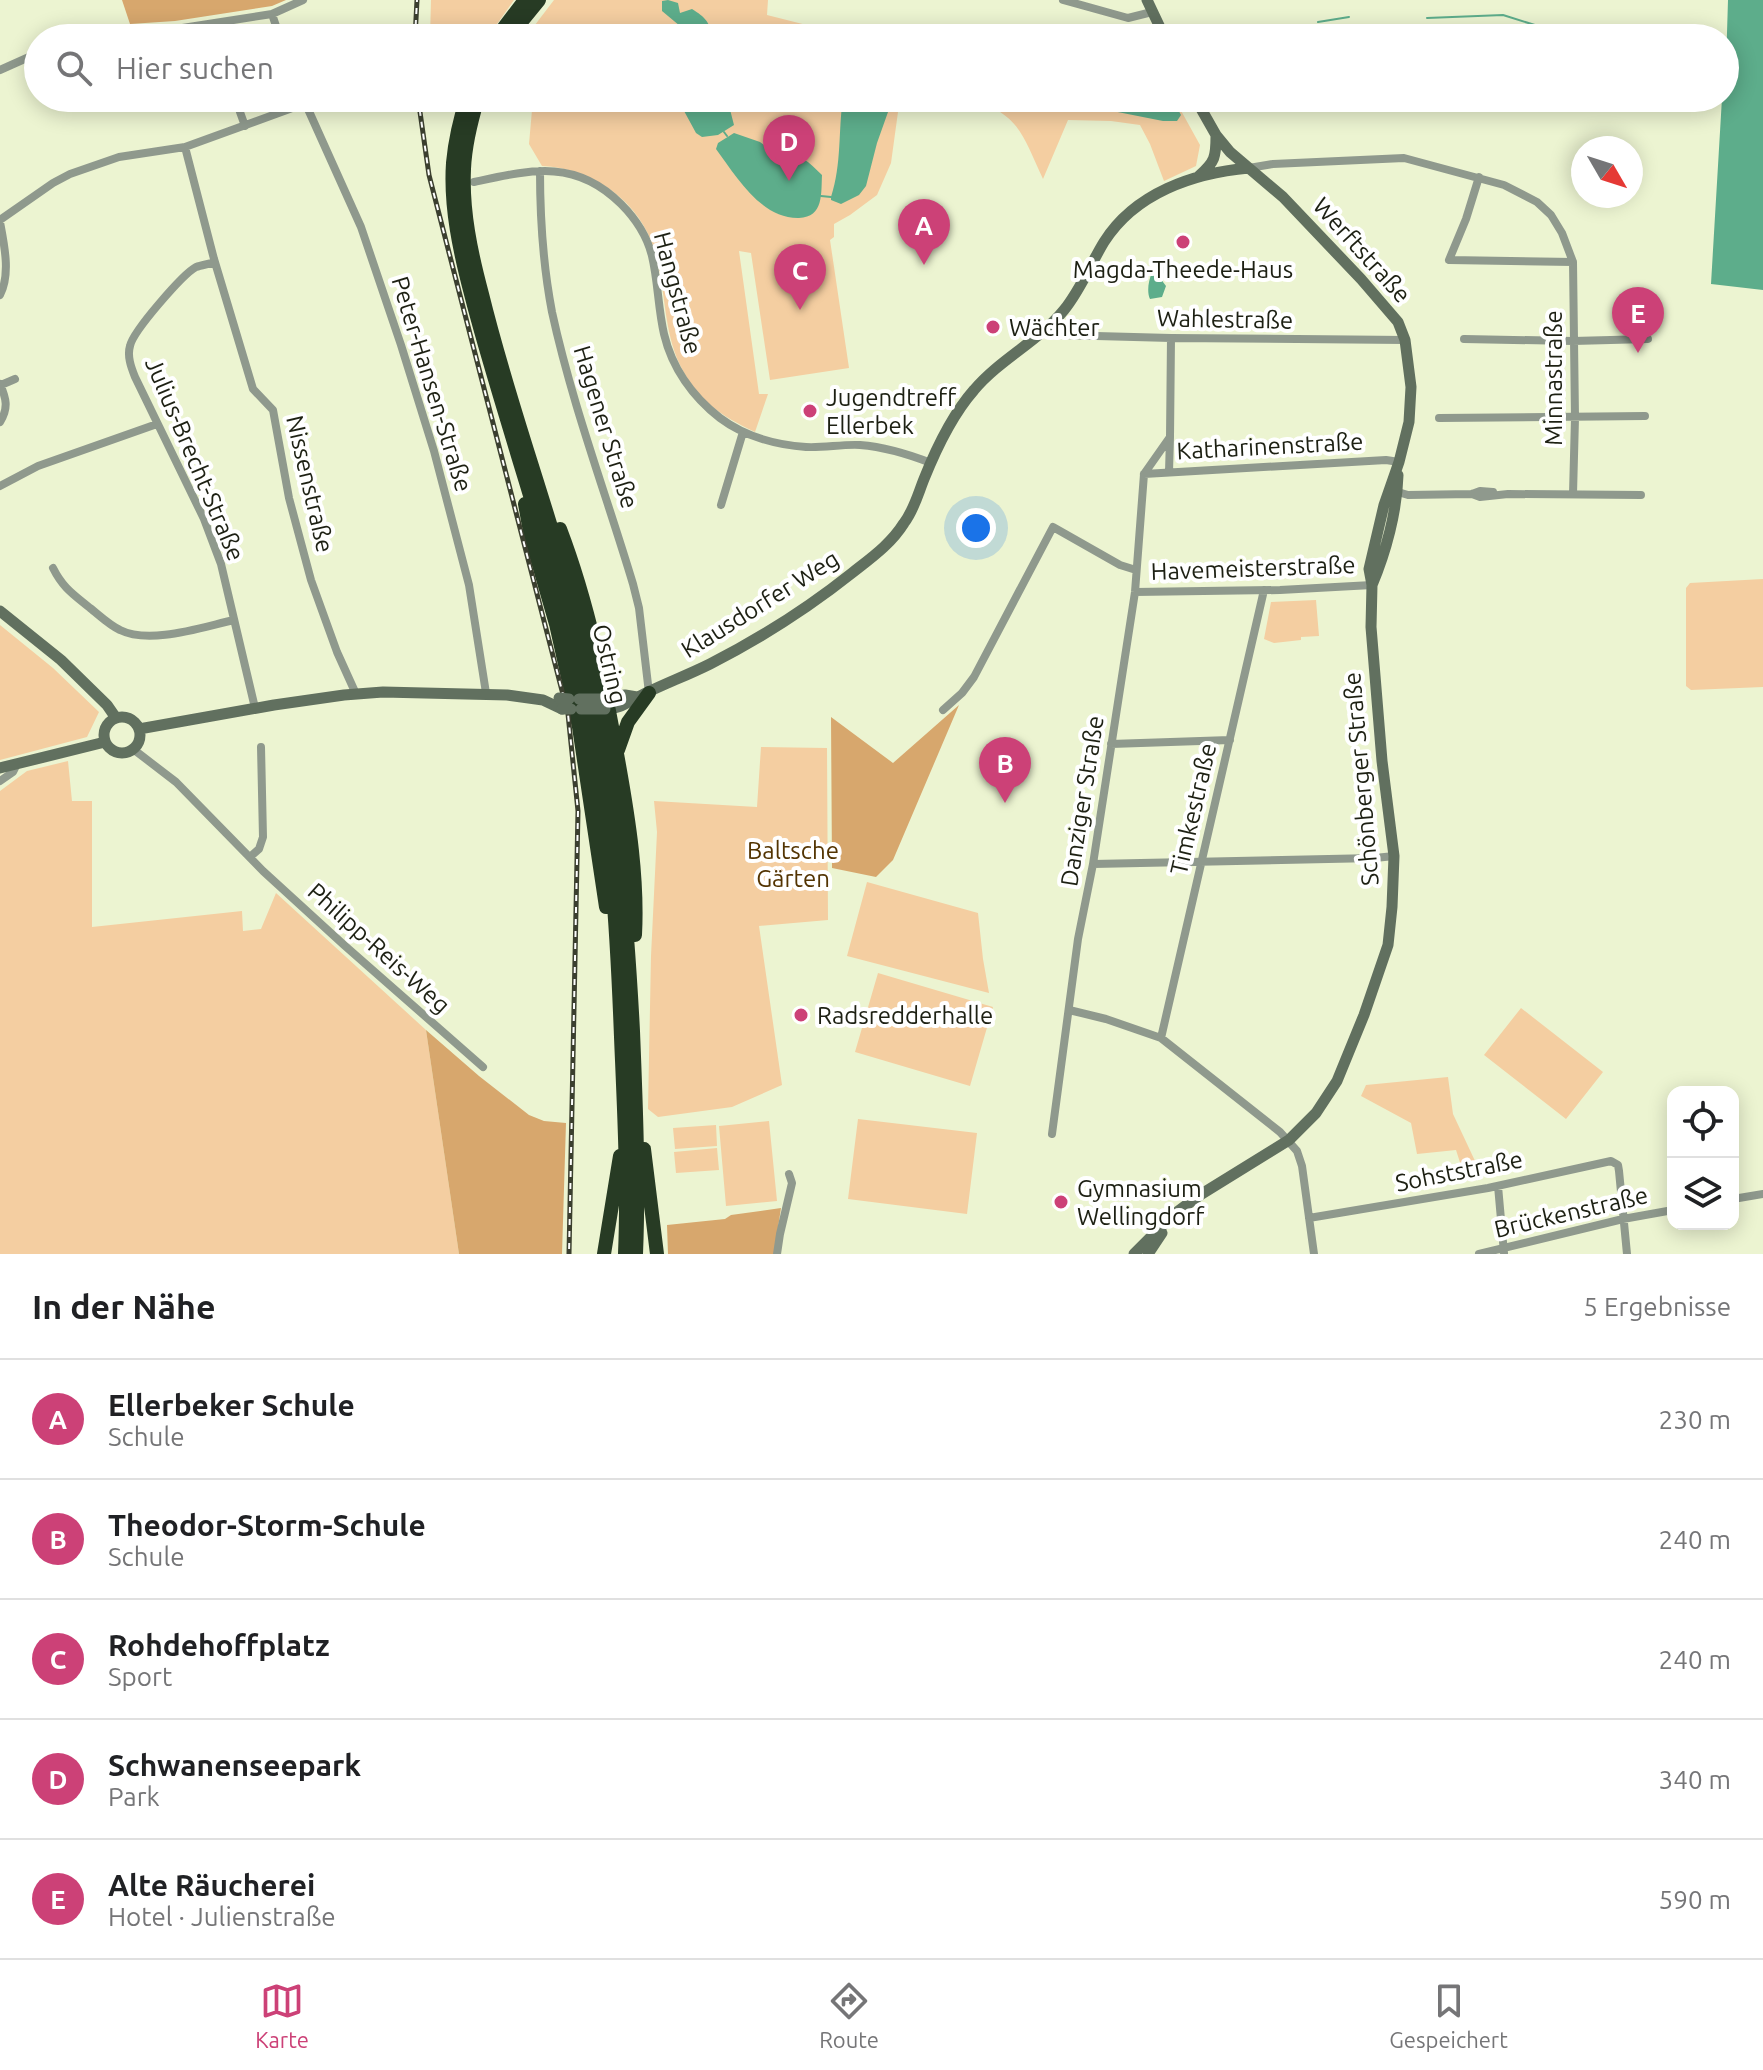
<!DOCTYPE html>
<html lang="de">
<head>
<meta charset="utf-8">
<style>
  :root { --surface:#fff; --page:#f2f2f2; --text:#202124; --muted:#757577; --line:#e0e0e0; --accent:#cc4177 }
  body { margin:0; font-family:Ubuntu,sans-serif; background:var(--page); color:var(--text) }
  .controls { position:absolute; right:24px; bottom:24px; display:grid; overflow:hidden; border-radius:16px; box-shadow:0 4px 20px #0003 }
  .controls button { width:72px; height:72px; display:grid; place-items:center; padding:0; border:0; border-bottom:2px solid var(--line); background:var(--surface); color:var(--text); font:40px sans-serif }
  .compass { position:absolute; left:1571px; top:136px; width:72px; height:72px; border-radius:50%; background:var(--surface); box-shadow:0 4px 20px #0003; rotate:129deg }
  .you { position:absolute; left:976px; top:528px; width:28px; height:28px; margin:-20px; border:6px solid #fff; border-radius:50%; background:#1a73e8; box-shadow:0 0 0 12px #1a73e833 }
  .badge { display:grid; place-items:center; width:52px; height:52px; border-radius:50%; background:var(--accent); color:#fff; font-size:26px; font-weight:700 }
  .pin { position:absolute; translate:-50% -66px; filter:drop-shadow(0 2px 4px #0008) }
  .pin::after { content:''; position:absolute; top:42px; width:28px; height:24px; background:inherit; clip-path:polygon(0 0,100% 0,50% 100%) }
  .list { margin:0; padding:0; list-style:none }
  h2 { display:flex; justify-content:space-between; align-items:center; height:104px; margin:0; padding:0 32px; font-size:34px }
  h2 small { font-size:26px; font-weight:400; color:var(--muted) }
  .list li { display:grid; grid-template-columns:52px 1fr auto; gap:24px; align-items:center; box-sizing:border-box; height:120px; padding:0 32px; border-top:2px solid var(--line) }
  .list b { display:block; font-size:30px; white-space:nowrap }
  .list p { margin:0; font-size:26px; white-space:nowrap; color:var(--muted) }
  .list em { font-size:26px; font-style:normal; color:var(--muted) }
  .icon { flex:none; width:44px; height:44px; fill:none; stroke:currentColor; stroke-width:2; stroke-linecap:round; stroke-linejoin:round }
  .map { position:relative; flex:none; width:1763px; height:1254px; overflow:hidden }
  .search { position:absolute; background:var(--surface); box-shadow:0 4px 20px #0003; left:24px; right:24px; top:24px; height:88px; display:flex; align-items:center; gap:20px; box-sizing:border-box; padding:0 28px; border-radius:44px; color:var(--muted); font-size:30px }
  .sheet { height:704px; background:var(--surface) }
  nav { display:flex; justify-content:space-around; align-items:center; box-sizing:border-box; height:112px; border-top:2px solid var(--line); background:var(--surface); font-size:22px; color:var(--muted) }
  nav a { display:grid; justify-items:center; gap:4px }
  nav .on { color:var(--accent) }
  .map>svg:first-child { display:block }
  .green { fill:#f4cea1 }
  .forest { fill:#d7a76d }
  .water { fill:#5dad8b }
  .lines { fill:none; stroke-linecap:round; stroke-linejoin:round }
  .stream { stroke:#5dad8b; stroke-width:2 }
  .street { stroke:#8f998d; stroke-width:8 }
  .secondary { stroke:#61705f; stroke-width:11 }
  .highway { stroke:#273b24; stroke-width:14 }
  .rail-casing { stroke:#3b3f2f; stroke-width:5 }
  .rail { stroke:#fff; stroke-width:2; stroke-dasharray:6; stroke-linecap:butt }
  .secondary-bridge { stroke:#61705f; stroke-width:11 }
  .poi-dot { fill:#cc4177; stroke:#fff; stroke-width:3 }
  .labels { text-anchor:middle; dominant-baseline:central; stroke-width:8; stroke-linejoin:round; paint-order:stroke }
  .street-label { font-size:24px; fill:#1d2013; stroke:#fff }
  .poi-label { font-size:24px; fill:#1d2013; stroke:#fff; text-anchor:start }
  .park-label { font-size:24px; fill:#533402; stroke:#fff }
</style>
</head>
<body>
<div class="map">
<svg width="1763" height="1254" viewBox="0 0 1763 1254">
  <rect width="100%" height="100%" fill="#ecf4d1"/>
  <path class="green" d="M 431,0 L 514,0 L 487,38 L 430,38 Z
    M 554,0 L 768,0 L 767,15 L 846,35 L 922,38 L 525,38 Z
    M 510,98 L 907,98 L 898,112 L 891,163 L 877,195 L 850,215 L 834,224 L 834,237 L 830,240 L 849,368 L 770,380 L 751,253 L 739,251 L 759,394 L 768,394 L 755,432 C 721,416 697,400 680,365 C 663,329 666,289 655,252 C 641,202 593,168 542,166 L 529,144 L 532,110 Z
    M 968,98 L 1174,98 L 1200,145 L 1196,166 L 1164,181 L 1150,144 L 1140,125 L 1111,121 L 1068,120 L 1043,179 C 1022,134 1020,114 968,98 Z
    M 1763,579 L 1763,687 L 1691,690 L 1686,686 L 1686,588 L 1690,583 Z
    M 1316,600 L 1319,636 L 1301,637 L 1301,640 L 1274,643 L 1264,639 L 1271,602 Z
    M 0,625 L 53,668 L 99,712 L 87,737 L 0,760 Z
    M 761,747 L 827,748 L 828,920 L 759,926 L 782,1085 L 732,1107 L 658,1117 L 648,1109 L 651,956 L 657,832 L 654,801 L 757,807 Z
    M 68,761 L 72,801 L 92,801 L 92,927 L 242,911 L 243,931 L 261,929 L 276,893 L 426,1030 L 459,1254 L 0,1254 L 0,791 L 27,771 Z
    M 867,882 L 978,913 L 983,959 L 989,993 L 847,956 Z
    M 878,973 L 993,1007 L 970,1086 L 855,1052 Z
    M 1521,1008 L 1603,1072 L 1566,1119 L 1484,1055 Z
    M 1448,1077 L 1453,1114 L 1483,1178 L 1466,1181 L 1456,1150 L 1417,1154 L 1411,1123 L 1361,1096 L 1366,1085 Z
    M 858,1119 L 977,1133 L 967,1214 L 848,1199 Z
    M 769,1121 L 777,1201 L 726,1206 L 719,1126 Z
    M 716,1125 L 717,1146 L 675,1149 L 673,1128 Z
    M 717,1148 L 719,1170 L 676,1173 L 674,1152 Z"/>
  <path class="forest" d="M 122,0 L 286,0 L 272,6 L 175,21 L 130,24 Z
    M 959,705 L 893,860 L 876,877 L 832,868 L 831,717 L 893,763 Z
    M 426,1030 L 479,1076 L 529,1115 L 544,1121 L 566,1123 L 562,1254 L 459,1254 Z
    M 781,1208 L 774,1254 L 668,1254 L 667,1225 L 725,1219 L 731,1215 Z"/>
  <path class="water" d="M 668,0 L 678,3 L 680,13 L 692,9 C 705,17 710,22 713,38 L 683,38 L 680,26 L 662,11 L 662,1 Z
    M 1728,0 L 1763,0 L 1763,290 L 1711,284 L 1722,98 L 1725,98 Z
    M 677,98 L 727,98 L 734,125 L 718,135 L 702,137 L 696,133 Z
    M 843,98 L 893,98 L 877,143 L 866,186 L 859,195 L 841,204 L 831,200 L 831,197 C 842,163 838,132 843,98 Z
    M 1047,98 L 1172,98 L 1181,115 L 1177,121 L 1163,121 Z
    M 734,133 L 760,142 L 776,154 C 798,151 807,160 822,175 C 821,193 824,217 799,218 C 761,219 736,176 716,149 L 718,143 Z
    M 1162,260 L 1169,260 L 1173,264 L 1171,270 L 1162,274 L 1163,282 L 1166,286 L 1162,297 L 1150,299 C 1145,289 1151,266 1162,260 Z"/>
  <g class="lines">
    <path class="stream" d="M 1427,18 L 1503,15 L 1538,26 L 1549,26
      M 1318,22 L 1349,17
      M 724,132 L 727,136
      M 821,196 L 831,197"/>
    <path class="street" d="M 1063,0 L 1128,18 L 1152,12
      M 272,14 L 280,38
      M 208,24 L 213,38
      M 94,38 L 130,31 L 176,29 L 272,14 L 303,0
      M 0,70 L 38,53
      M 235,98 L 245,126
      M 303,98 L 361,227 L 401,345 L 434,451 L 469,585 L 486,693
      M 185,147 L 214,259 L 253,389 L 273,410 L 289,498 L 311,580 L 337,652 L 356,694
      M 1249,168 L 1273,164 L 1404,158 L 1504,185 L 1537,202 L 1551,215 L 1562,233 L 1573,262 L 1575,418 L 1573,494
      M 540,171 C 540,218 543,265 552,312 C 572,404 606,494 633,584 L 639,608 L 649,693
      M 1479,177 L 1466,219 L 1449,260 L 1573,262
      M 474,182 C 530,170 575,158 621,204 C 635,218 647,236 652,256 C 658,281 658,308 664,334 C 672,368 693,397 720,418 C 744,436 776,445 806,447 C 824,448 842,444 860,445 C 885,447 908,454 931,463
      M 0,220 L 53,183 L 70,174 L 119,157 L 185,147 L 306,103
      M 0,222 C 4,244 11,274 0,295
      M 215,262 C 209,264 202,265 196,267 C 183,274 133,331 130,346 C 127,356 131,367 135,377 L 204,519 L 221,564 L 255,708
      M 1047,328 L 1059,335 L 1171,338 L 1405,340
      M 1464,339 L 1573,341 L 1648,339
      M 0,384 C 6,398 9,408 0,422
      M 1,385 L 15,379
      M 1439,418 L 1645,416
      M 1169,472 L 1170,437
      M 1144,474 L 1386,460 L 1399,462
      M 1144,474 L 1170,437 L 1171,338
      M 0,486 L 38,466 L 157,424
      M 1398,492 L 1408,495 L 1472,494 L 1480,491 L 1493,492
      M 1472,494 L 1480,497 L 1508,494 L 1641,495
      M 721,505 L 743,432
      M 53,568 C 63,588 73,594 90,608 C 99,615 109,625 120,630 C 150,645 202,627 234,620
      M 1135,592 L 1280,590 L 1372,585
      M 943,710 L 962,693 L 974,677 L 1053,527 L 1120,565 L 1136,570
      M 1111,744 L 1230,740
      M 133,749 L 176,782 L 263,871 L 344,945 L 483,1067
      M 0,781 L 13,772 L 17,764
      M 250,857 L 259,849 L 263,837 L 261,747
      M 1093,864 L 1375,858 L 1394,856
      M 1069,1010 L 1106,1019 L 1161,1038 L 1280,1132 L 1297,1151 L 1302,1166 L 1314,1254
      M 1161,1038 L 1264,590
      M 1052,1134 L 1078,939 L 1093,864 L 1135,592 L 1144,474
      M 1498,1186 L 1504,1253
      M 1733,1199 L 1763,1194
      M 1309,1218 L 1488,1188 L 1611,1161 L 1618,1165 L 1619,1171 L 1627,1254
      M 777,1254 L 780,1234 L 792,1183 L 789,1174
      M 1479,1254 L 1623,1219 L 1673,1210"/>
    <path class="secondary" d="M 1147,0 L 1165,38
      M 1199,176 C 1215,162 1216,157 1216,136
      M 1372,585 C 1386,552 1397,511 1398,475
      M 0,611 L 61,660 L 107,705 L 116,718
      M 603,699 L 625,695 L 637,697
      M 605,709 C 622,708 624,704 638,697 C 661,685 686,676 710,664 C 759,639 808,608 852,573 C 871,558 891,544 904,523 C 914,510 918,494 924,479 C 936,449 952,415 974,390 C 1000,359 1039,341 1064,310 C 1081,289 1090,265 1104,242 C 1135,193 1193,173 1249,168
      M104 735a18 18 0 1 1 36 0a18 18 0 1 1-36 0Z
      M 139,729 L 274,705 L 344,695 L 383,692 L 507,695 L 543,700 L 562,709
      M 0,768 L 105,742
      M 1134,1254 L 1173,1215 L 1200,1195 L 1289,1140 L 1316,1113 L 1337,1081 L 1364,1015 L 1388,945 L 1392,907 L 1394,856 L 1382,761 L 1371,627 L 1372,585 L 1369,569 L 1384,505 L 1399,462 L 1409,422 L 1411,387 L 1405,340 L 1398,322 L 1361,279 L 1283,197 L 1230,152 L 1216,135 L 1195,98
      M 1148,1254 L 1162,1233"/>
    <path class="highway" d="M 496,38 L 525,0
      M 508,38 L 539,0
      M 467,98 C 460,119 455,141 453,163 C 450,207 460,252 471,294 C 485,349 502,402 518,456 C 545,545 574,634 591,724 C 611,828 617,932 621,1037 C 624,1109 628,1182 625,1254
      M 478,98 C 471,121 465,145 464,169 C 462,211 471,253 482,294 C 495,347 511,399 527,450 C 552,529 577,608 594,689 C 617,802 627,916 633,1031 C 636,1105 639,1180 636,1254
      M 525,504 L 531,537 L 556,624 L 579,727 L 606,907
      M 560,529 C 589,605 605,686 619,765 C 629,821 638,879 635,935
      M 618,750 L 628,722 L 649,693
      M 644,1149 L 657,1254
      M 604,1254 L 620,1156"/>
    <defs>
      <path id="rail" d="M 415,38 L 417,0
        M 418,98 L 429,175 L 568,714 L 578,811 L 569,1254"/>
    </defs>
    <use href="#rail" class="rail-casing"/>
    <use href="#rail" class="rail"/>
    <path class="secondary-bridge" d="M 559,698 L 569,699
      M 579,699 L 603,699
      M 562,709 L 571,709
      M 581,709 L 605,709"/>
  </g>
  <g class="poi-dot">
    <circle cx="1183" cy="242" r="8"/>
    <circle cx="993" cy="327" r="8"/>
    <circle cx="810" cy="411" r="8"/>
    <circle cx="801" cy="1015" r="8"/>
    <circle cx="1061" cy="1202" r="8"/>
  </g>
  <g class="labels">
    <g class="street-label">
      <text transform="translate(1362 250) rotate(48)">Werftstraße</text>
      <text transform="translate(678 293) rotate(75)">Hangstraße</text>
      <text transform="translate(1225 319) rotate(1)">Wahlestraße</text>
      <text transform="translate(1553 378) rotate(-90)">Minnastraße</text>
      <text transform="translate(432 384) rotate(73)">Peter-Hansen-Straße</text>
      <text transform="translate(606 427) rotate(73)">Hagener Straße</text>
      <text transform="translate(1270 446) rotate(-3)">Katharinenstraße</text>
      <text transform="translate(195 459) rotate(67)">Julius-Brecht-Straße</text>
      <text transform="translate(310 484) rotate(77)">Nissenstraße</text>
      <text transform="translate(1253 568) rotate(-2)">Havemeisterstraße</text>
      <text transform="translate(760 604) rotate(-32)">Klausdorfer Weg</text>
      <text transform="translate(610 664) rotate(77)">Ostring</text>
      <text transform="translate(1361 779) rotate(-95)">Schönberger Straße</text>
      <text transform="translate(1082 801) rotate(-81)">Danziger Straße</text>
      <text transform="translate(1193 809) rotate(-77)">Timkestraße</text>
      <text transform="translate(379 948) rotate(42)">Philipp-Reis-Weg</text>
      <text transform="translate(1459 1171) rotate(-11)">Sohststraße</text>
      <text transform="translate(1571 1212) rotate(-13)">Brückenstraße</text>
    </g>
    <g class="poi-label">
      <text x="1183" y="269" text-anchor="middle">Magda-Theede-Haus</text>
      <text x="1009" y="327">Wächter</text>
      <text x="826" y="397">Jugendtreff<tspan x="826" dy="28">Ellerbek</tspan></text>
      <text x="817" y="1015">Radsredderhalle</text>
      <text x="1077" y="1188">Gymnasium<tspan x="1077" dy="28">Wellingdorf</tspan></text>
    </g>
    <g class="park-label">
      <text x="793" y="850">Baltsche<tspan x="793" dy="28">Gärten</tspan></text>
    </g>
  </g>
</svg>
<div class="controls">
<button><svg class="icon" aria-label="locate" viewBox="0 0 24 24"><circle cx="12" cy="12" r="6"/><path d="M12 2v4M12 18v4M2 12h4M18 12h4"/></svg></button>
<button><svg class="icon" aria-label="layers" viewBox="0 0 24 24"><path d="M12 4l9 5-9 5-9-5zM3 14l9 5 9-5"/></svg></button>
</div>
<svg class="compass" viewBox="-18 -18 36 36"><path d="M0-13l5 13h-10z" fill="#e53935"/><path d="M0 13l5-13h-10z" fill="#757577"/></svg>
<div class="you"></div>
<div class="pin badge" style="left:924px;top:265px">A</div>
<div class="pin badge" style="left:1005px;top:803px">B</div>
<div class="pin badge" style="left:800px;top:310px">C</div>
<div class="pin badge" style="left:789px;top:181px">D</div>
<div class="pin badge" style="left:1638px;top:353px">E</div>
<div class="search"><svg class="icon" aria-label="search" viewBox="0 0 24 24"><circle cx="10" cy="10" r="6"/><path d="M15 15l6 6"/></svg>Hier suchen</div>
</div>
<section class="sheet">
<h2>In der Nähe<small>5 Ergebnisse</small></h2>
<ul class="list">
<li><span class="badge">A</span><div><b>Ellerbeker Schule</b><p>Schule</p></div><em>230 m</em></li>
<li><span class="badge">B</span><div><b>Theodor-Storm-Schule</b><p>Schule</p></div><em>240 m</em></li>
<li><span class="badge">C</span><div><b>Rohdehoffplatz</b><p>Sport</p></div><em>240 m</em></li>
<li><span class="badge">D</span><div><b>Schwanenseepark</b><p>Park</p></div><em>340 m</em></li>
<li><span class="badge">E</span><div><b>Alte Räucherei</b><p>Hotel · Julienstraße</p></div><em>590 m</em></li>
</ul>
</section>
<nav>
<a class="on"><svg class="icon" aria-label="map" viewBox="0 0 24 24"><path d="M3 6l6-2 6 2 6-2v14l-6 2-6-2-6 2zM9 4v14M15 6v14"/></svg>Karte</a>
<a><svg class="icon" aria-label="directions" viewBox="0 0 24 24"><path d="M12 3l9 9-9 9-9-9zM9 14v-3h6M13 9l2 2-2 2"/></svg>Route</a>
<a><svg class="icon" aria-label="saved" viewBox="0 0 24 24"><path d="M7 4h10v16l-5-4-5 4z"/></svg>Gespeichert</a>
</nav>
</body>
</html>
